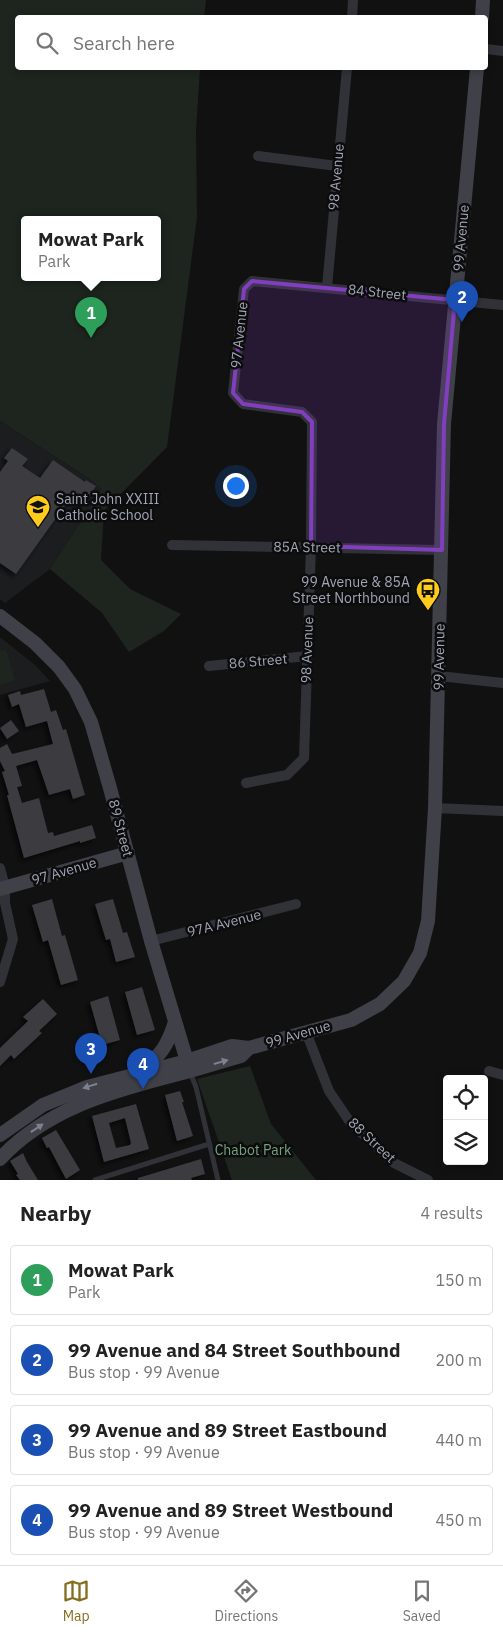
<!DOCTYPE html>
<html lang="en">
<head>
<meta charset="utf-8">
<style>
  :root { --surface:#fff; --page:#f2f2f2; --text:#222; --muted:#767676; --line:#e0e0e0; --accent:#856e1f }
  body { margin:0; font-family:"IBM Plex Sans",sans-serif; background:var(--page); color:var(--text) }
  .controls { position:absolute; right:15px; bottom:15px; display:grid; overflow:hidden; border-radius:5px; box-shadow:0 2px 8px #0003 }
  .controls button { width:45px; height:45px; display:grid; place-items:center; padding:0; border:0; border-bottom:1px solid var(--line); background:var(--surface); color:var(--text); font:25px sans-serif }
  .you { position:absolute; left:235px; top:485px; width:18px; height:18px; margin:-12px; border:4px solid #fff; border-radius:50%; background:#1a73e8; box-shadow:0 0 0 8px #1a73e833 }
  .badge { display:grid; place-items:center; width:32px; height:32px; border-radius:50%; background:var(--accent); color:#fff; font-size:16px; font-weight:700 }
  .pin { position:absolute; translate:-50% -41px; filter:drop-shadow(0 1px 2px #0008) }
  .pin::after { content:''; position:absolute; top:26px; width:18px; height:15px; background:inherit; clip-path:polygon(0 0,100% 0,50% 100%) }
  .popup { position:absolute; left:21px; top:216px; width:140px; height:65px; box-sizing:border-box; display:grid; place-content:center; border-radius:5px; background:var(--surface); filter:drop-shadow(0 1px 4px #0005); font-size:16px; white-space:nowrap; color:var(--muted) }
  .popup b { font-size:19px; color:var(--text) }
  .popup::after { content:''; position:absolute; left:50%; top:100%; margin-left:-10px; border:10px solid transparent; border-top-color:var(--surface) }
  .list { margin:0; padding:0; list-style:none }
  h2 { display:flex; justify-content:space-between; align-items:center; height:65px; margin:0; padding:0 20px; font-size:21px }
  h2 small { font-size:16px; font-weight:400; color:var(--muted) }
  .list li { display:grid; grid-template-columns:32px 1fr auto; gap:15px; align-items:center; box-sizing:border-box; height:70px; margin:0 10px 10px; padding:0 10px; border:1px solid var(--line); border-radius:5px }
  .list b { display:block; font-size:19px; white-space:nowrap }
  .list p { margin:0; font-size:16px; white-space:nowrap; color:var(--muted) }
  .list em { font-size:16px; font-style:normal; color:var(--muted) }
  .icon { flex:none; width:28px; height:28px; fill:none; stroke:currentColor; stroke-width:2; stroke-linecap:round; stroke-linejoin:round }
  .map { position:relative; flex:none; width:503px; height:1180px; overflow:hidden }
  .search { position:absolute; background:var(--surface); box-shadow:0 2px 8px #0003; left:15px; right:15px; top:15px; height:55px; display:flex; align-items:center; gap:12px; box-sizing:border-box; padding:0 18px; border-radius:5px; color:var(--muted); font-size:19px }
  .sheet { height:385px; background:var(--surface) }
  nav { display:flex; justify-content:space-around; align-items:center; box-sizing:border-box; height:70px; border-top:1px solid var(--line); background:var(--surface); font-size:14px; color:var(--muted) }
  nav a { display:grid; justify-items:center; gap:2px }
  nav .on { color:var(--accent) }
  .map>svg:first-child { display:block }
  .built { fill:#1c1d1f }
  .green { fill:#1d251e; fill-rule:evenodd }
  .building { fill:#3a3b41; fill-rule:evenodd; filter:url(#shadow) }
  .lines { fill:none; stroke-linecap:round; stroke-linejoin:round }
  .lane { stroke:#313238; stroke-width:5 }
  .street { stroke:#313238; stroke-width:10 }
  .secondary { stroke:#3f4048; stroke-width:14 }
  .oneway { fill:#7e818f }
  .marked { fill:#813ebe; fill-opacity:0.2; stroke:#813ebe; stroke-width:4; stroke-linejoin:round }
  .labels { text-anchor:middle; dominant-baseline:central; stroke-width:5; stroke-linejoin:round; paint-order:stroke }
  .street-label { font-size:14px; fill:#a0a4b5; stroke:#0c0c0d }
  .poi-label { font-size:14px; fill:#a0a4b5; stroke:#0c0c0d; text-anchor:start }
  .park-label { font-size:14px; fill:#75a27d; stroke:#0c0c0d }
</style>
</head>
<body>
<div class="map">
<svg width="503" height="1180" viewBox="0 0 503 1180">
  <defs>
    <filter id="shadow"><feDropShadow dx="-3" dy="3" stdDeviation="2.5" flood-color="#0009"/></filter>
  </defs>
  <rect width="100%" height="100%" fill="#111112"/>
  <path class="built" d="M 0,421 L 103,488 L 50,569 L 5,603 L 0,599 Z
    M 0,637 L 35,665 L 50,681 L 0,695 Z"/>
  <path class="green" d="M 0,0 L 206,0 L 204,17 L 18,18 L 18,68 L 200,68 L 196,131 L 197,217 L 167,447 L 104,511 L 101,560 L 130,589 L 181,614 L 164,631 L 129,652 L 102,613 L 50,569 L 102,489 L 88,478 L 0,421 ZM 25,219 L 157,219 L 157,277 L 25,277 Z
    M 6,649 L 15,680 L 0,685 L 0,651 Z
    M 250,1066 L 271,1124 L 316,1180 L 232,1180 L 197,1079 Z"/>
  <path class="building" d="M 12,448 L 28,459 L 22,466 L 40,478 L 53,460 L 85,482 L 86,480 L 96,486 L 86,501 L 76,495 L 73,499 L 71,497 L 16,574 L 0,563 L 0,472 L 8,461 L 4,458 Z
    M 44,689 L 51,712 L 56,710 L 63,730 L 66,729 L 85,795 L 73,799 L 70,789 L 49,795 L 37,760 L 16,766 L 22,786 L 17,787 L 22,803 L 39,798 L 48,833 L 53,832 L 54,836 L 92,825 L 96,838 L 80,843 L 80,841 L 24,858 L 7,795 L 9,795 L 2,772 L 5,771 L 0,761 L 0,748 L 7,744 L 12,754 L 53,744 L 47,721 L 26,727 L 19,704 L 12,707 L 8,695 L 20,691 L 21,695 Z
    M 11,720 L 19,731 L 7,739 L 0,728 Z
    M 52,899 L 62,936 L 65,935 L 78,980 L 61,985 L 48,940 L 43,942 L 32,905 Z
    M 113,899 L 123,933 L 127,932 L 135,957 L 116,962 L 110,939 L 106,940 L 95,904 Z
    M 142,987 L 155,1030 L 137,1035 L 125,992 Z
    M 108,996 L 120,1040 L 102,1045 L 90,1002 Z
    M 43,999 L 57,1014 L 39,1031 L 42,1033 L 14,1059 L 11,1055 L 0,1066 L 0,1048 L 28,1021 L 23,1017 Z
    M 180,1091 L 184,1102 L 182,1102 L 193,1136 L 177,1141 L 165,1095 Z
    M 136,1104 L 149,1149 L 104,1162 L 92,1116 ZM 125,1118 L 131,1143 L 130,1145 L 116,1148 L 109,1123 Z
    M 56,1130 L 80,1170 L 66,1179 L 49,1147 L 47,1148 L 42,1138 Z
    M 23,1153 L 27,1162 L 38,1180 L 20,1180 L 16,1175 L 18,1174 L 10,1161 Z
    M 201,1159 L 205,1174 L 191,1178 L 192,1180 L 138,1180 L 138,1178 Z"/>
  <g class="lines">
    <path class="lane" d="M 190,1072 L 196,1087 L 218,1180
      M 95,1180 L 209,1144"/>
    <path class="street" d="M 352,18 L 353,0
      M 486,49 L 503,51
      M 258,156 L 337,166
      M 327,287 L 347,68
      M 172,545 L 442,550
      M 209,666 L 307,656
      M 439,676 L 503,683
      M 246,783 L 287,775 L 304,758 L 311,546 L 312,422 L 302,412 L 243,404 L 233,393 L 244,289 L 252,281 L 503,305
      M 435,808 L 503,811
      M 0,868 L 5,887 L 5,903 L 13,939 L 0,982
      M 151,941 L 296,904
      M 306,1032 L 329,1091 L 350,1122 L 394,1163 L 428,1180
      M 489,1071 L 503,1075"/>
    <path class="secondary" d="M 482,18 L 483,0
      M 0,616 L 35,643 L 59,667 L 75,689 L 91,722 L 110,788 L 151,941 L 190,1071
      M 0,889 L 128,853
      M 140,1071 C 161,1055 167,1047 175,1022
      M 0,1135 L 43,1105 L 87,1087 L 187,1061 L 232,1046 L 249,1048 L 351,1020 L 380,1004 L 404,981 L 420,953 L 428,921 L 435,808 L 444,424 L 477,68
      M 0,1159 C 44,1111 106,1093 167,1077 C 192,1071 217,1063 241,1056 L 249,1048"/>
  </g>
  <defs><path id="oneway-solid" d="M-6-.8H1V-3.2L6.5 0L1 3.2V.8H-6Z" transform="scale(1.25)"/></defs>
  <g class="oneway">
    <use href="#oneway-solid" transform="translate(221 1062) rotate(-16)"/>
    <use href="#oneway-solid" transform="translate(90 1086) rotate(163)"/>
    <use href="#oneway-solid" transform="translate(37 1128) rotate(-34)"/>
  </g>
  <path class="marked" d="M 252,281 L 455,300 L 444,424 L 442,550 L 311,546 L 312,422 L 302,412 L 243,404 L 233,393 L 244,289 Z"/>
  <defs>
    <symbol id="school-pin" viewBox="-11 -11 22 30"><path d="M0 17L-7.5 6A9.5 9.5 0 1 1 7.5 6Z" fill="#ffcc1c" stroke="#0c0c0d"/><path d="M0-5L7-2L0 1L-7-2ZM-4 1L0 2.5L4 1V4Q0 6-4 4Z" fill="#111"/></symbol>
    <symbol id="bus-pin" viewBox="-11 -11 22 30"><path d="M0 17L-7.5 6A9.5 9.5 0 1 1 7.5 6Z" fill="#ffcc1c" stroke="#0c0c0d"/><path d="M-5-6H5V4H4V6H2V4H-2V6H-4V4H-5ZM-3.5-4V0h7V-4ZM-3.5 1.2v1.5H-2V1.2ZM2 1.2v1.5H3.5V1.2Z" fill="#111"/></symbol>
  </defs>
  <g fill-rule="evenodd">
    <use href="#school-pin" x="24" y="493" width="28" height="38"/>
    <use href="#bus-pin" x="414" y="576" width="28" height="38"/>
  </g>
  <g class="labels">
    <g class="street-label">
      <text transform="translate(336 177) rotate(-85)">98 Avenue</text>
      <text transform="translate(461 238) rotate(-85)">99 Avenue</text>
      <text transform="translate(377 292) rotate(6)">84 Street</text>
      <text transform="translate(239 335) rotate(-84)">97 Avenue</text>
      <text transform="translate(307 547) rotate(1)">85A Street</text>
      <text transform="translate(307 650) rotate(-88)">98 Avenue</text>
      <text transform="translate(439 657) rotate(-89)">99 Avenue</text>
      <text transform="translate(258 661) rotate(-5)">86 Street</text>
      <text transform="translate(121 828) rotate(75)">89 Street</text>
      <text transform="translate(64 871) rotate(-16)">97 Avenue</text>
      <text transform="translate(224 923) rotate(-14)">97A Avenue</text>
      <text transform="translate(298 1034) rotate(-16)">99 Avenue</text>
      <text transform="translate(372 1140) rotate(43)">88 Street</text>
    </g>
    <g class="poi-label">
      <text x="56" y="499">Saint John XXIII<tspan x="56" dy="16">Catholic School</tspan></text>
      <text x="410" y="582" text-anchor="end">99 Avenue &amp; 85A<tspan x="410" dy="16">Street Northbound</tspan></text>
    </g>
    <g class="park-label">
      <text x="253" y="1150">Chabot Park</text>
    </g>
  </g>
</svg>
<div class="controls">
<button><svg class="icon" aria-label="locate" viewBox="0 0 24 24"><circle cx="12" cy="12" r="6"/><path d="M12 2v4M12 18v4M2 12h4M18 12h4"/></svg></button>
<button><svg class="icon" aria-label="layers" viewBox="0 0 24 24"><path d="M12 4l9 5-9 5-9-5zM3 14l9 5 9-5"/></svg></button>
</div>
<div class="you"></div>
<div class="pin badge" style="left:91px;top:338px;background:#2e9e5b">1</div>
<div class="popup"><b>Mowat Park</b>Park</div>
<div class="pin badge" style="left:462px;top:322px;background:#1a4fb4">2</div>
<div class="pin badge" style="left:91px;top:1074px;background:#1a4fb4">3</div>
<div class="pin badge" style="left:143px;top:1089px;background:#1a4fb4">4</div>
<div class="search"><svg class="icon" aria-label="search" viewBox="0 0 24 24"><circle cx="10" cy="10" r="6"/><path d="M15 15l6 6"/></svg>Search here</div>
</div>
<section class="sheet">
<h2>Nearby<small>4 results</small></h2>
<ul class="list">
<li><span class="badge" style="background:#2e9e5b">1</span><div><b>Mowat Park</b><p>Park</p></div><em>150 m</em></li>
<li><span class="badge" style="background:#1a4fb4">2</span><div><b>99 Avenue and 84 Street Southbound</b><p>Bus stop · 99 Avenue</p></div><em>200 m</em></li>
<li><span class="badge" style="background:#1a4fb4">3</span><div><b>99 Avenue and 89 Street Eastbound</b><p>Bus stop · 99 Avenue</p></div><em>440 m</em></li>
<li><span class="badge" style="background:#1a4fb4">4</span><div><b>99 Avenue and 89 Street Westbound</b><p>Bus stop · 99 Avenue</p></div><em>450 m</em></li>
</ul>
</section>
<nav>
<a class="on"><svg class="icon" aria-label="map" viewBox="0 0 24 24"><path d="M3 6l6-2 6 2 6-2v14l-6 2-6-2-6 2zM9 4v14M15 6v14"/></svg>Map</a>
<a><svg class="icon" aria-label="directions" viewBox="0 0 24 24"><path d="M12 3l9 9-9 9-9-9zM9 14v-3h6M13 9l2 2-2 2"/></svg>Directions</a>
<a><svg class="icon" aria-label="saved" viewBox="0 0 24 24"><path d="M7 4h10v16l-5-4-5 4z"/></svg>Saved</a>
</nav>
</body>
</html>
